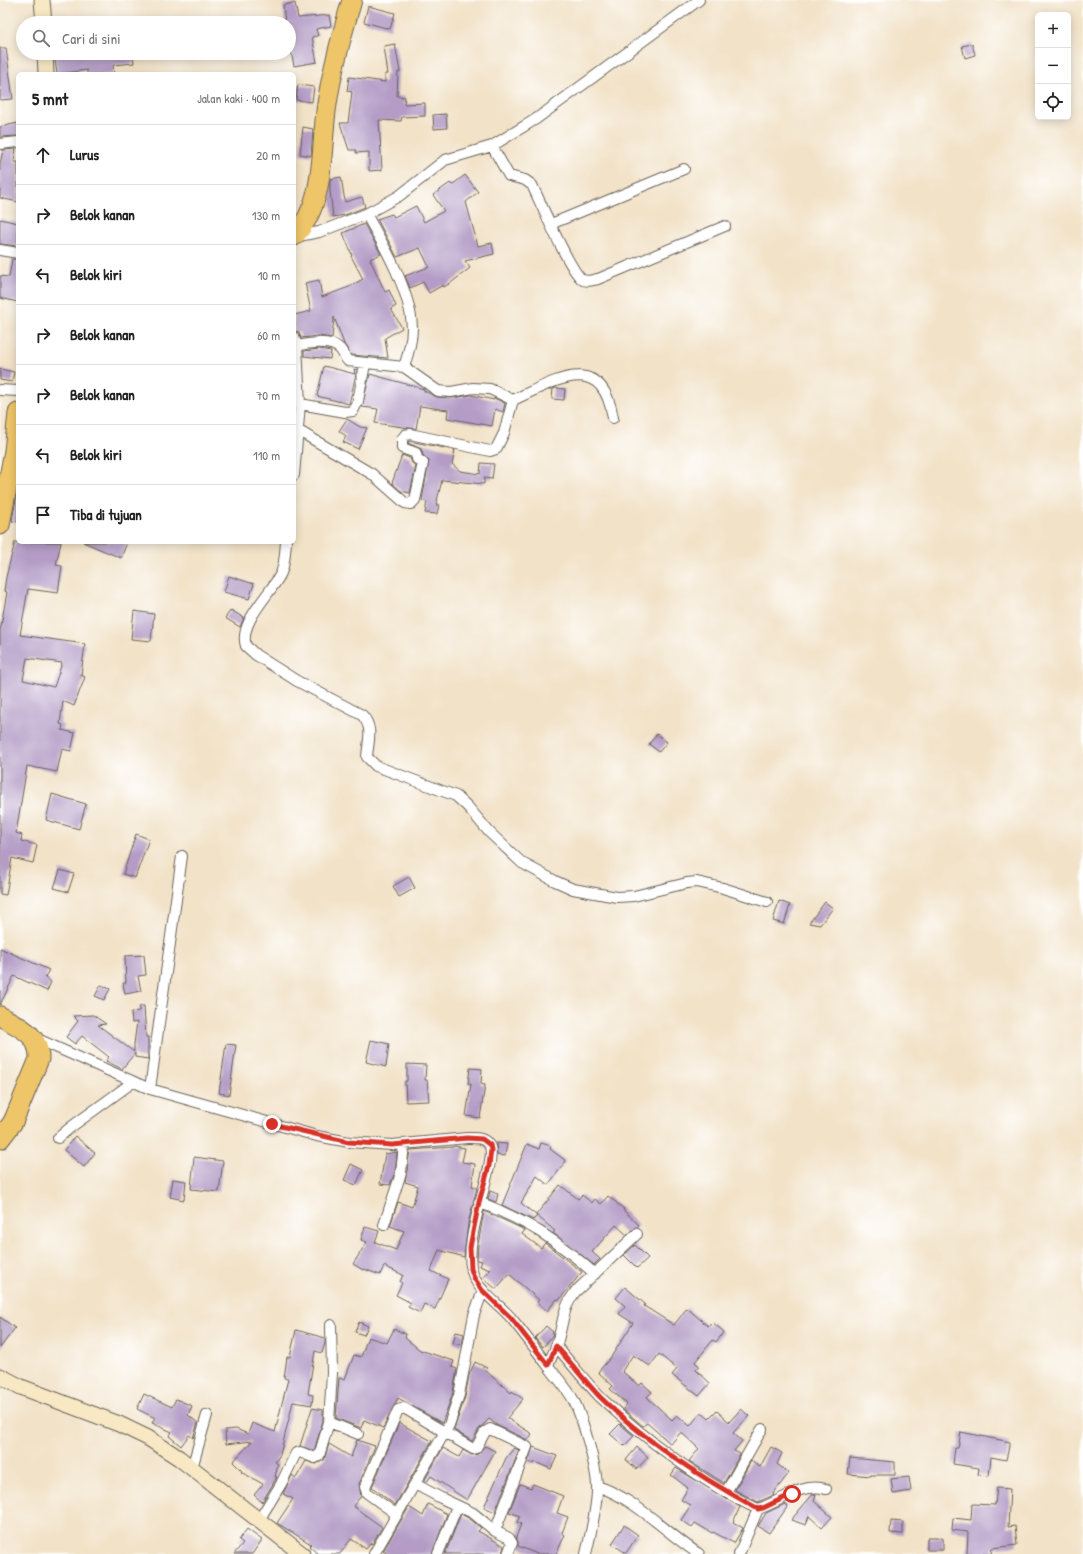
<!DOCTYPE html>
<html lang="id">
<head>
<meta charset="utf-8">
<style>
  :root { --surface:#fff; --page:#f2f2f2; --text:#222; --muted:#767676; --line:#e0e0e0 }
  body { margin:0; font-family:"Patrick Hand",sans-serif; background:var(--page); color:var(--text) }
  .controls { position:absolute; right:12px; top:12px; display:grid; overflow:hidden; border-radius:6px; box-shadow:0 2px 10px #0003 }
  .controls button { width:36px; height:36px; display:grid; place-items:center; padding:0; border:0; border-bottom:1px solid var(--line); background:var(--surface); color:var(--text); font:20px sans-serif }
  .stop { position:absolute; width:12px; height:12px; margin:-9px; border:3px solid #d93025; border-radius:50%; background:#fff }
  .stop.end { background:#d93025; border-color:#fff; box-shadow:0 1px 4px #0008 }
  .list { margin:0; padding:0; list-style:none }
  h2 { display:flex; justify-content:space-between; align-items:center; height:52px; margin:0; padding:0 16px; font-size:17px }
  h2 small { font-size:13px; font-weight:400; color:var(--muted) }
  .list li { display:grid; grid-template-columns:26px 1fr auto; gap:12px; align-items:center; box-sizing:border-box; height:60px; padding:0 16px; border-top:1px solid var(--line) }
  .list b { display:block; font-size:15px; white-space:nowrap }
  .list em { font-size:13px; font-style:normal; color:var(--muted) }
  .icon { flex:none; width:22px; height:22px; fill:none; stroke:currentColor; stroke-width:2; stroke-linecap:round; stroke-linejoin:round }
  .map { position:relative; flex:none; width:1083px; height:1554px; overflow:hidden }
  .search { position:absolute; background:var(--surface); box-shadow:0 2px 10px #0003; left:16px; top:16px; width:280px; height:44px; display:flex; align-items:center; gap:10px; box-sizing:border-box; padding:0 14px; border-radius:22px; color:var(--muted); font-size:15px }
  .panel { position:absolute; background:var(--surface); box-shadow:0 2px 10px #0003; left:16px; top:72px; width:280px; height:472px; border-radius:6px }
  .map>svg:first-child { display:block }
  .building { fill:#b49cc6; fill-rule:evenodd }
  .lines { fill:none; stroke-linecap:round; stroke-linejoin:round }
  .street-casing { stroke:#676158; stroke-width:12 }
  .secondary-casing { stroke:#676158; stroke-width:17 }
  .highway-casing { stroke:#676158; stroke-width:21 }
  .street { stroke:#fff; stroke-width:10 }
  .secondary { stroke:#f8e8c3; stroke-width:15 }
  .highway { stroke:#eec569; stroke-width:19 }
  .route { stroke:#d93025; stroke-width:5 }
</style>
</head>
<body>
<div class="map">
<svg width="1083" height="1554" viewBox="0 0 1083 1554">
  <rect width="100%" height="100%" fill="#fff"/>
  <filter id="ink" filterUnits="userSpaceOnUse"><feTurbulence type="fractalNoise" baseFrequency=".025" numOctaves="2"/><feDisplacementMap in="SourceGraphic" scale="8" xChannelSelector="R" yChannelSelector="G"/><feConvolveMatrix kernelMatrix="1 2 1 2 8 2 1 2 1" color-interpolation-filters="sRGB"/></filter>
  <filter id="wash" filterUnits="userSpaceOnUse"><feTurbulence type="fractalNoise" baseFrequency=".012" numOctaves="4" result="noise"/><feDisplacementMap in="SourceGraphic" scale="16" xChannelSelector="R" yChannelSelector="G"/><feGaussianBlur stdDeviation="0.9" result="paint"/><feColorMatrix in="noise" values="0 0 0 0 0 0 0 0 0 0 0 0 0 0 0 0 0 1.4 0 .05"/><feComposite in="paint" operator="in"/></filter>
  <g filter="url(#wash)">
    <rect width="100%" height="100%" fill="#f2e2c7"/>
    <g id="blocks">
      <path class="building" d="M 295,3 L 298,18 L 329,15 L 331,26 L 316,29 L 318,36 L 312,37 L 317,62 L 294,66 L 289,42 L 289,23 L 285,23 L 283,5 Z
        M 368,6 L 395,13 L 390,29 L 364,22 Z
        M 395,44 L 400,72 L 398,72 L 397,96 L 405,97 L 404,104 L 425,103 L 425,116 L 402,117 L 401,121 L 379,120 L 382,170 L 369,171 L 369,152 L 356,153 L 356,150 L 349,150 L 340,123 L 348,123 L 352,92 L 347,91 L 349,77 L 385,82 L 385,74 L 388,74 L 384,46 Z
        M 972,44 L 975,55 L 965,58 L 962,46 Z
        M 0,48 L 6,48 L 13,99 L 0,100 Z
        M 54,53 L 133,53 L 134,63 L 113,65 L 114,74 L 87,74 L 87,70 L 57,74 Z
        M 298,85 L 314,87 L 312,102 L 296,100 Z
        M 446,114 L 447,128 L 434,129 L 433,115 Z
        M 18,123 L 18,136 L 0,137 L 0,127 Z
        M 303,127 L 313,129 L 311,156 L 300,154 Z
        M 16,149 L 14,162 L 18,162 L 18,202 L 0,198 L 0,164 L 3,150 Z
        M 465,175 L 478,192 L 466,202 L 478,246 L 492,243 L 494,254 L 465,261 L 470,268 L 452,282 L 444,287 L 443,285 L 429,293 L 423,282 L 410,288 L 405,276 L 429,267 L 420,248 L 397,257 L 377,219 L 392,214 L 394,217 L 416,206 L 424,222 L 444,211 L 433,195 L 450,183 L 452,185 Z
        M 341,177 L 345,202 L 362,197 L 365,207 L 345,215 L 333,217 L 330,191 L 330,179 Z
        M 0,219 L 18,223 L 18,246 L 0,244 Z
        M 364,224 L 381,254 L 370,259 L 385,292 L 389,290 L 396,306 L 391,309 L 402,328 L 385,338 L 388,358 L 351,355 L 344,344 L 334,317 L 332,338 L 318,336 L 301,338 L 299,332 L 294,331 L 294,315 L 311,311 L 305,283 L 319,280 L 322,297 L 349,287 L 363,279 L 351,256 L 352,255 L 343,233 Z
        M 12,259 L 18,259 L 18,302 L 0,298 L 0,276 L 9,277 Z
        M 319,349 L 331,351 L 330,359 L 304,356 L 304,351 Z
        M 324,366 L 355,374 L 354,369 L 357,370 L 349,404 L 317,396 Z
        M 0,369 L 14,372 L 12,382 L 0,380 Z
        M 370,374 L 424,389 L 424,391 L 437,397 L 452,398 L 471,395 L 494,400 L 494,398 L 505,403 L 503,412 L 495,409 L 492,426 L 447,418 L 448,410 L 420,406 L 416,429 L 375,423 L 378,409 L 362,407 Z
        M 556,388 L 565,389 L 564,400 L 552,399 L 553,389 Z
        M 347,419 L 360,427 L 367,428 L 358,449 L 343,442 L 346,436 L 339,431 Z
        M 409,441 L 455,450 L 452,464 L 460,471 L 480,474 L 481,463 L 494,464 L 492,479 L 484,478 L 484,484 L 442,480 L 436,505 L 439,505 L 437,514 L 425,513 L 427,502 L 422,500 L 429,461 L 423,455 L 421,449 L 408,443 Z
        M 402,455 L 410,458 L 412,463 L 416,466 L 410,493 L 401,491 L 392,483 Z
        M 18,489 L 18,522 L 12,521 Z
        M 15,542 L 61,542 L 56,565 L 62,566 L 58,593 L 28,589 L 20,635 L 85,644 L 81,675 L 85,677 L 74,706 L 63,701 L 60,724 L 63,725 L 62,730 L 75,733 L 71,751 L 62,749 L 57,772 L 27,766 L 16,833 L 22,835 L 21,841 L 37,845 L 33,863 L 12,858 L 6,895 L 0,894 L 0,631 L 7,592 L 4,591 L 6,577 ZM 27,658 L 62,663 L 54,687 L 23,680 Z
        M 83,542 L 127,542 L 121,558 Z
        M 229,576 L 254,584 L 249,599 L 224,592 Z
        M 231,610 L 244,618 L 240,627 L 225,618 Z
        M 134,611 L 154,614 L 151,641 L 131,639 Z
        M 657,734 L 667,742 L 659,752 L 649,744 Z
        M 52,794 L 86,804 L 79,829 L 46,820 Z
        M 136,834 L 149,839 L 135,878 L 123,874 Z
        M 60,870 L 74,874 L 68,892 L 54,888 Z
        M 409,877 L 415,888 L 399,897 L 393,886 Z
        M 779,901 L 790,905 L 784,924 L 773,921 Z
        M 825,902 L 833,908 L 820,925 L 809,923 Z
        M 0,948 L 49,970 L 45,977 L 51,982 L 47,991 L 14,976 L 0,1005 Z
        M 144,955 L 146,975 L 138,976 L 141,991 L 125,994 L 123,983 L 126,983 L 125,956 Z
        M 101,985 L 110,989 L 104,1000 L 95,996 Z
        M 140,1006 L 144,1006 L 146,1037 L 148,1037 L 148,1059 L 135,1057 L 135,1053 L 122,1069 L 106,1061 L 109,1057 L 82,1036 L 75,1044 L 66,1037 L 78,1021 L 73,1016 L 93,1015 L 106,1024 L 98,1025 L 134,1052 L 134,1044 L 137,1022 L 132,1023 L 131,1012 L 139,1011 Z
        M 371,1040 L 389,1044 L 386,1067 L 366,1062 Z
        M 226,1044 L 236,1045 L 229,1095 L 219,1093 Z
        M 407,1064 L 426,1065 L 425,1080 L 427,1080 L 429,1101 L 406,1102 L 405,1081 L 407,1081 Z
        M 470,1068 L 482,1069 L 481,1084 L 485,1085 L 480,1118 L 466,1116 L 471,1084 L 468,1084 Z
        M 75,1136 L 95,1153 L 84,1167 L 64,1150 Z
        M 496,1143 L 507,1144 L 505,1156 L 497,1155 Z
        M 541,1143 L 551,1146 L 550,1149 L 566,1161 L 548,1185 L 537,1176 L 521,1203 L 537,1216 L 533,1220 L 502,1205 L 527,1144 L 539,1149 Z
        M 454,1146 L 465,1148 L 462,1162 L 475,1164 L 472,1186 L 477,1188 L 468,1223 L 464,1257 L 439,1250 L 431,1271 L 448,1279 L 435,1309 L 424,1304 L 420,1313 L 408,1307 L 411,1303 L 396,1295 L 402,1283 L 400,1282 L 403,1275 L 384,1266 L 380,1275 L 364,1269 L 363,1270 L 353,1264 L 367,1242 L 361,1240 L 365,1227 L 379,1231 L 375,1242 L 396,1250 L 404,1231 L 390,1226 L 398,1202 L 412,1207 L 418,1186 L 405,1182 L 410,1150 L 453,1147 Z
        M 397,1152 L 395,1172 L 390,1185 L 380,1184 L 385,1154 Z
        M 194,1157 L 223,1161 L 219,1192 L 191,1189 Z
        M 351,1164 L 363,1170 L 356,1185 L 344,1180 Z
        M 173,1179 L 186,1181 L 184,1200 L 170,1197 Z
        M 560,1185 L 578,1199 L 582,1195 L 592,1203 L 595,1199 L 601,1204 L 608,1196 L 624,1209 L 623,1210 L 639,1225 L 627,1235 L 616,1225 L 592,1252 L 600,1259 L 594,1265 L 553,1233 L 555,1231 L 536,1215 Z
        M 490,1191 L 498,1194 L 496,1202 L 488,1199 Z
        M 484,1211 L 525,1230 L 522,1234 L 541,1248 L 545,1243 L 582,1272 L 559,1300 L 557,1299 L 547,1311 L 537,1302 L 539,1300 L 509,1274 L 496,1289 L 483,1278 L 490,1270 L 480,1266 L 482,1261 L 477,1260 L 478,1245 Z
        M 635,1245 L 648,1258 L 637,1268 L 624,1255 Z
        M 625,1287 L 645,1304 L 644,1306 L 674,1325 L 687,1308 L 708,1326 L 712,1322 L 724,1332 L 716,1342 L 713,1340 L 695,1362 L 699,1366 L 696,1370 L 710,1383 L 699,1396 L 672,1375 L 677,1369 L 659,1354 L 650,1366 L 633,1355 L 622,1371 L 639,1386 L 642,1383 L 652,1392 L 647,1397 L 672,1420 L 677,1415 L 690,1426 L 701,1412 L 709,1419 L 717,1411 L 729,1422 L 741,1409 L 749,1416 L 733,1433 L 742,1441 L 734,1451 L 740,1454 L 724,1483 L 689,1461 L 699,1449 L 681,1432 L 671,1444 L 647,1423 L 643,1426 L 623,1409 L 627,1404 L 610,1389 L 613,1386 L 598,1372 L 611,1357 L 633,1323 L 619,1314 L 625,1306 L 616,1298 Z
        M 0,1317 L 15,1328 L 0,1348 Z
        M 359,1322 L 368,1326 L 364,1335 L 355,1332 Z
        M 546,1326 L 553,1332 L 552,1336 L 543,1347 L 535,1338 Z
        M 394,1329 L 406,1334 L 405,1338 L 420,1350 L 454,1361 L 452,1367 L 457,1369 L 453,1393 L 442,1423 L 398,1398 L 383,1428 L 364,1420 L 361,1428 L 336,1418 L 339,1378 L 345,1379 L 354,1355 L 361,1357 L 368,1337 L 387,1343 Z
        M 296,1330 L 325,1338 L 325,1343 L 322,1353 L 315,1351 L 308,1394 L 313,1395 L 312,1405 L 293,1402 L 280,1455 L 275,1462 L 278,1464 L 275,1477 L 277,1477 L 262,1502 L 254,1495 L 263,1484 L 241,1472 L 242,1471 L 233,1462 L 252,1441 L 226,1444 L 225,1430 L 236,1429 L 248,1434 L 252,1423 L 275,1432 L 288,1379 L 284,1378 L 287,1357 L 290,1357 Z
        M 456,1332 L 464,1334 L 462,1345 L 453,1343 Z
        M 475,1362 L 487,1368 L 486,1371 L 511,1393 L 512,1391 L 523,1399 L 507,1418 L 532,1434 L 528,1440 L 498,1426 L 489,1419 L 479,1429 L 472,1441 L 454,1430 L 465,1397 L 469,1375 Z
        M 144,1394 L 172,1407 L 176,1399 L 192,1406 L 188,1415 L 198,1423 L 193,1438 L 189,1435 L 181,1446 L 169,1436 L 172,1432 L 152,1423 L 155,1418 L 137,1409 Z
        M 312,1408 L 323,1410 L 323,1421 L 314,1451 L 300,1446 Z
        M 399,1423 L 432,1441 L 395,1505 L 372,1487 Z
        M 620,1424 L 634,1436 L 624,1446 L 610,1434 Z
        M 961,1432 L 1010,1442 L 1006,1460 L 991,1457 L 989,1476 L 978,1475 L 979,1468 L 953,1464 L 955,1448 L 958,1448 Z
        M 357,1440 L 375,1446 L 359,1484 L 361,1496 L 353,1506 L 382,1527 L 372,1544 L 371,1543 L 366,1549 L 351,1539 L 340,1554 L 318,1554 L 309,1546 L 311,1544 L 277,1523 L 293,1499 L 283,1494 L 292,1475 L 296,1478 L 306,1461 L 316,1464 L 324,1460 L 329,1444 L 351,1457 Z
        M 485,1446 L 495,1451 L 467,1500 L 431,1476 L 426,1483 L 424,1481 L 443,1448 L 459,1457 L 463,1450 L 472,1455 L 478,1454 Z
        M 533,1447 L 557,1456 L 551,1469 L 535,1462 L 534,1464 L 528,1462 Z
        M 637,1447 L 648,1457 L 637,1469 L 626,1460 Z
        M 771,1447 L 782,1453 L 777,1464 L 789,1473 L 773,1494 L 774,1495 L 758,1502 L 735,1490 L 751,1461 L 760,1467 Z
        M 514,1448 L 519,1450 L 495,1512 L 484,1507 L 506,1458 Z
        M 850,1458 L 895,1462 L 895,1475 L 871,1475 L 871,1476 L 848,1474 Z
        M 676,1468 L 740,1507 L 733,1522 L 743,1528 L 734,1543 L 713,1532 L 712,1533 L 695,1523 L 692,1527 L 681,1520 L 691,1505 L 681,1500 L 688,1488 L 671,1475 Z
        M 909,1477 L 911,1491 L 893,1494 L 891,1479 Z
        M 520,1484 L 531,1488 L 533,1484 L 563,1496 L 557,1513 L 568,1517 L 562,1533 L 565,1535 L 556,1554 L 537,1554 L 518,1546 L 518,1542 L 516,1537 L 521,1524 L 517,1522 L 520,1516 L 509,1512 Z
        M 997,1488 L 1010,1489 L 1008,1527 L 1015,1526 L 1017,1545 L 992,1548 L 991,1554 L 967,1554 L 968,1532 L 952,1530 L 953,1518 L 971,1520 L 972,1504 L 995,1505 Z
        M 813,1494 L 816,1494 L 814,1501 L 832,1517 L 822,1528 L 809,1516 L 806,1525 L 791,1520 Z
        M 428,1504 L 447,1514 L 432,1554 L 388,1554 L 383,1551 L 409,1507 L 423,1516 Z
        M 785,1504 L 788,1506 L 769,1533 L 758,1526 L 766,1513 Z
        M 461,1514 L 470,1519 L 481,1528 L 478,1531 L 504,1546 L 502,1554 L 445,1554 Z
        M 891,1521 L 903,1522 L 903,1534 L 890,1533 Z
        M 624,1525 L 638,1535 L 626,1553 L 612,1544 Z
        M 247,1529 L 262,1540 L 252,1554 L 234,1554 L 243,1543 L 239,1540 Z
        M 927,1538 L 943,1538 L 943,1550 L 927,1550 Z"/>
    </g>
  </g>
  <g filter="url(#ink)">
    <use href="#blocks" fill-opacity="0" stroke="#676158" stroke-width="1"/>
    <g class="lines">
      <defs>
        <path id="street" d="M 0,144 L 18,142
          M 492,146 L 509,176 L 525,180 L 532,185 C 540,201 571,274 583,280 C 588,282 593,280 598,279 L 725,226
          M 366,214 C 384,245 411,292 412,328 C 412,341 408,355 404,367
          M 551,224 L 684,169
          M 294,237 L 319,232 L 366,214 L 399,196 L 445,160 L 492,146 L 536,119 L 699,0
          M 0,250 L 18,253
          M 294,337 L 297,346 L 300,404 L 294,475
          M 297,346 C 308,343 330,340 339,348 C 343,351 344,357 348,361 L 404,367 L 438,391 L 451,392 L 473,388 L 490,389 L 513,400
          M 0,390 L 18,391
          M 300,404 L 345,412 L 353,411 L 358,401 L 365,364
          M 299,431 L 372,474 L 405,503 L 411,504 L 415,500 L 423,463 L 417,459 L 416,453 L 402,448 L 402,439 L 405,435 L 410,434 L 490,451 L 496,449 L 504,433 L 513,400 C 555,381 602,350 613,418
          M 286,542 C 285,552 285,564 281,573 C 272,593 238,622 246,646 L 256,655 L 297,681 L 362,715 C 374,728 368,741 367,757 L 376,766 L 456,796 L 468,807 L 489,832 L 522,863 L 555,881 L 573,889 L 617,897 L 634,896 L 687,883 L 697,882 L 723,888 L 767,902
          M 33,1037 L 150,1089 L 317,1136 L 349,1142 L 392,1145 L 467,1138 C 475,1138 484,1137 489,1145 C 500,1160 458,1243 474,1277 C 481,1294 501,1305 512,1319 C 525,1335 537,1351 549,1367 C 557,1378 568,1389 574,1401 C 583,1419 596,1466 597,1485 C 598,1502 590,1537 586,1554
          M 150,1089 L 182,856
          M 58,1138 L 71,1127 L 133,1082
          M 479,1202 C 527,1221 557,1240 595,1274
          M 384,1225 L 401,1173 L 404,1145
          M 556,1346 C 571,1363 585,1381 600,1397 C 641,1436 707,1486 758,1509 L 739,1554
          M 548,1365 C 552,1356 557,1346 559,1336 C 564,1318 563,1308 575,1292 L 637,1234
          M 329,1422 L 332,1373 L 331,1325
          M 192,1468 L 207,1415
          M 415,1484 L 441,1498 L 473,1513 L 495,1531 L 509,1538 L 512,1543 L 508,1554
          M 597,1486 C 636,1499 665,1532 699,1554
          M 726,1492 L 762,1429
          M 758,1509 C 781,1502 801,1482 826,1489
          M 396,1514 L 367,1493 L 365,1487 L 398,1410 L 404,1408 L 473,1449 L 476,1448 L 485,1432 L 490,1429 L 527,1447 L 495,1531
          M 259,1520 L 281,1484 L 296,1453 L 300,1452 L 315,1458 L 319,1456 L 329,1422 L 358,1434
          M 374,1554 L 449,1425 L 459,1395 L 474,1315 L 483,1290
          M 438,1554 L 457,1506"/>
        <path id="secondary" d="M 42,0 L 44,23
          M 45,53 L 46,74
          M 0,1376 L 21,1387 L 119,1424 L 148,1438 L 179,1458 L 302,1554"/>
        <path id="highway" d="M 294,236 C 327,203 320,147 327,104 C 332,69 342,34 352,0
          M 0,525 L 14,451 L 18,413
          M 0,1016 C 19,1027 40,1034 39,1059 L 13,1122 L 0,1139"/>
      </defs>
      <use href="#street" class="street-casing"/>
      <use href="#secondary" class="secondary-casing"/>
      <use href="#highway" class="highway-casing"/>
      <use href="#street" class="street"/>
      <use href="#secondary" class="secondary"/>
      <use href="#highway" class="highway"/>
    </g>
  </g>
  <g class="lines" filter="url(#ink)">
    <path class="route" d="M 272,1124 L 349,1142 L 392,1145 L 467,1138 L 482,1139 L 490,1145 L 491,1150 L 489,1166 L 479,1202 L 470,1247 L 471,1269 L 474,1278 L 482,1290 L 511,1318 L 548,1365 L 556,1346 C 571,1363 585,1381 600,1397 C 645,1441 698,1476 753,1506 L 758,1509 L 763,1508 L 792,1494"/>
  </g>
</svg>
<div class="controls">
<button>+</button>
<button>−</button>
<button><svg class="icon" aria-label="locate" viewBox="0 0 24 24"><circle cx="12" cy="12" r="6"/><path d="M12 2v4M12 18v4M2 12h4M18 12h4"/></svg></button>
</div>
<div class="stop" style="left:792px;top:1494px"></div>
<div class="stop end" style="left:272px;top:1124px"></div>
<div class="search"><svg class="icon" aria-label="search" viewBox="0 0 24 24"><circle cx="10" cy="10" r="6"/><path d="M15 15l6 6"/></svg>Cari di sini</div>
<section class="panel">
<h2>5 mnt<small>Jalan kaki · 400 m</small></h2>
<ul class="list">
<li><svg class="icon" aria-label="ahead" viewBox="0 0 24 24"><path d="M12 20V5M6 11l6-6 6 6"/></svg><div><b>Lurus</b></div><em>20 m</em></li>
<li><svg class="icon" aria-label="right" viewBox="0 0 24 24"><path d="M7 20v-9h11M14 6l5 5-5 5"/></svg><div><b>Belok kanan</b></div><em>130 m</em></li>
<li><svg class="icon" aria-label="left" viewBox="0 0 24 24"><path d="M17 20v-9H6M10 6l-5 5 5 5"/></svg><div><b>Belok kiri</b></div><em>10 m</em></li>
<li><svg class="icon" aria-label="right" viewBox="0 0 24 24"><path d="M7 20v-9h11M14 6l5 5-5 5"/></svg><div><b>Belok kanan</b></div><em>60 m</em></li>
<li><svg class="icon" aria-label="right" viewBox="0 0 24 24"><path d="M7 20v-9h11M14 6l5 5-5 5"/></svg><div><b>Belok kanan</b></div><em>70 m</em></li>
<li><svg class="icon" aria-label="left" viewBox="0 0 24 24"><path d="M17 20v-9H6M10 6l-5 5 5 5"/></svg><div><b>Belok kiri</b></div><em>110 m</em></li>
<li><svg class="icon" aria-label="arrive" viewBox="0 0 24 24"><path d="M6 21V4h12l-3 4 3 4H6"/></svg><div><b>Tiba di tujuan</b></div></li>
</ul>
</section>
</div>
</body>
</html>
